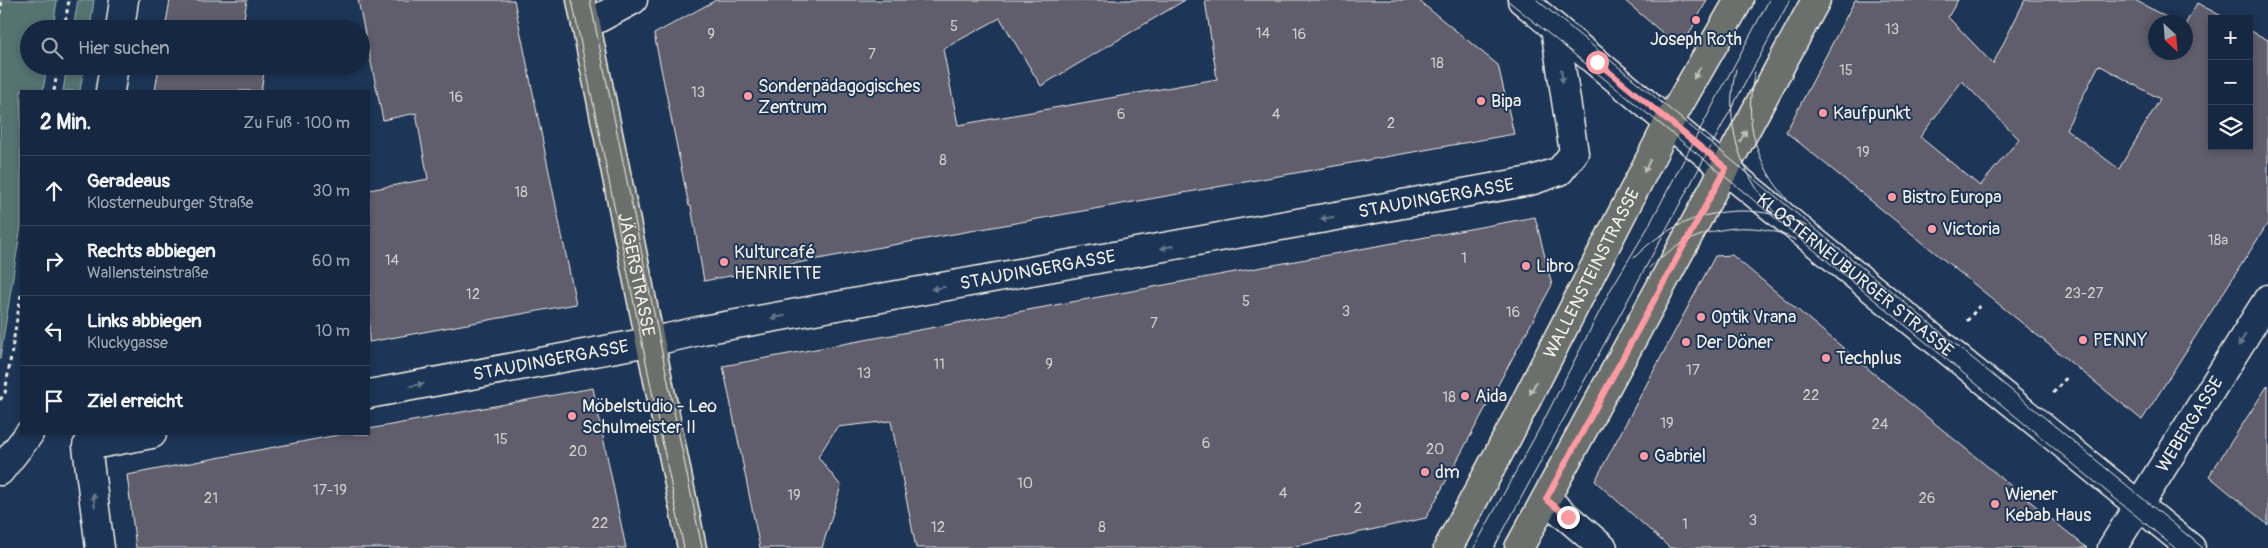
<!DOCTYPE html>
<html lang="de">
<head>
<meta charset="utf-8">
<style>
  :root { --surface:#162841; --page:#23344c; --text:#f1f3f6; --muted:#9ea6b1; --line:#35445a }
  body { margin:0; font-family:Pangolin,sans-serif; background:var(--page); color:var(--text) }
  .controls { position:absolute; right:15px; top:15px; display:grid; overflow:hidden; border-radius:0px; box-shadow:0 2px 8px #0003 }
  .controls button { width:45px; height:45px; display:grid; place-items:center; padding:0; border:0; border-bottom:1px solid var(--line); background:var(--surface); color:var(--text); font:25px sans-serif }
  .compass { position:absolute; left:2148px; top:15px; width:45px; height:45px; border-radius:50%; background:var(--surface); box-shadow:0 2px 8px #0003; rotate:154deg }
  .stop { position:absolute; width:15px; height:15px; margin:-11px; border:4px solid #ff9aa2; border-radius:50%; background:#fff }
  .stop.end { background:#ff9aa2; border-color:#fff; box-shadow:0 1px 5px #0008 }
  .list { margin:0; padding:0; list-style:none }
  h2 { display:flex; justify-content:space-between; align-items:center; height:65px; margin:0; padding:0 20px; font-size:21px }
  h2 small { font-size:16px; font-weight:400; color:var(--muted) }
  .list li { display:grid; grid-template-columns:32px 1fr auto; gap:15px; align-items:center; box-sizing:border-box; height:70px; padding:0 20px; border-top:1px solid var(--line) }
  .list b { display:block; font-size:19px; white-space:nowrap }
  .list p { margin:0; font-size:16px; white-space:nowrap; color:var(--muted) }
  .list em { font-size:16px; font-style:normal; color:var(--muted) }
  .icon { flex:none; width:28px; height:28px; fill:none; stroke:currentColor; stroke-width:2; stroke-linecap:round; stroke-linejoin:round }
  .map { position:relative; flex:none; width:2268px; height:548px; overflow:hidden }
  .search { position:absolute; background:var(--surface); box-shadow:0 2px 8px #0003; left:20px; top:20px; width:350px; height:55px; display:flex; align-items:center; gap:12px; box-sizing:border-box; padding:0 18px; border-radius:28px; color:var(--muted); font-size:19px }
  .panel { position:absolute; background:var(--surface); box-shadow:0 2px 8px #0003; left:20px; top:90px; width:350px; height:345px; border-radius:0px }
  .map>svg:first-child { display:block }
  .green { fill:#547371; stroke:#a4b2ac }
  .building { fill:#605d6c; stroke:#f4f1e8; fill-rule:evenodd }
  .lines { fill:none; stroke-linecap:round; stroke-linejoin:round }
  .minor-casing { stroke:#f4f1e8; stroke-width:31 }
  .major-casing { stroke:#f4f1e8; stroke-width:31 }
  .path { stroke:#f4f1e8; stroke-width:3; stroke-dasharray:4 4; stroke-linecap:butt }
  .minor { stroke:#1d3557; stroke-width:28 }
  .major { stroke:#6c706d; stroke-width:28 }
  .tram { stroke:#f4f1e8; stroke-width:1 }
  .oneway { fill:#bebdb7 }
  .oneway2 { fill:#68778a }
  .route { stroke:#ff9aa2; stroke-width:6 }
  .poi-dot { fill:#ff9aa2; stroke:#1d3557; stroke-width:2 }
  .labels { text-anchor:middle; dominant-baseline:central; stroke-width:4; stroke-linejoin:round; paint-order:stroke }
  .number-label { font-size:15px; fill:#cfccc9 }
  .poi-label { font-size:18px; fill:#f4f1e8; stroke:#1d3557; text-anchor:start }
  .street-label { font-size:18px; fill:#f4f1e8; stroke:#1d3557 }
</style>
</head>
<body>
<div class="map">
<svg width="2268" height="548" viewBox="0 0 2268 548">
  <rect width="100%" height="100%" fill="#1d3557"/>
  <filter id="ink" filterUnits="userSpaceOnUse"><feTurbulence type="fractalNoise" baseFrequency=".02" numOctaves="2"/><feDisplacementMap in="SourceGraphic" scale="10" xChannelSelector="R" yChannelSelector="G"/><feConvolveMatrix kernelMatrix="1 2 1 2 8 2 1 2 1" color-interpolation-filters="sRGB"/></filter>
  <g filter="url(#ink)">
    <path class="green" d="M 0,0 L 57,0 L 53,29 L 29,29 L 29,66 L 47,66 L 43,91 L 21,91 L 21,226 L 0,359 Z
      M 78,0 L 94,0 L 90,29 L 73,29 Z
      M 67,66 L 84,66 L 80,91 L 63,91 Z"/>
    <path class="building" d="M 170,0 L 247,0 L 244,18 L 271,24 L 270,29 L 165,29 Z
      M 358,0 L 514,0 L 576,304 L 369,342 L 369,190 L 428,179 L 416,113 L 383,120 Z
      M 716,0 L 1185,0 L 1041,86 L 1000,18 L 943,49 L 958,125 L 1217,79 L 1205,0 L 1418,0 L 1498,65 L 1514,134 L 881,247 L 704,281 L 691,206 L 689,206 L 654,34 Z
      M 1624,0 L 1707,0 L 1687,38 L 1671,40 Z
      M 1855,0 L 1958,0 L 1948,17 L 1993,64 L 2025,0 L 2135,0 L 2175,22 L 2156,22 L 2156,52 L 2186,52 L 2186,23 L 2197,3 L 2227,19 L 2212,19 L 2212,146 L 2249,146 L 2249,30 L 2268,40 L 2268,223 L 2142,420 L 1786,132 ZM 2099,65 L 2160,99 L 2119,169 L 2066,129 ZM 1962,81 L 2019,139 L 1980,186 L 1920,137 Z
      M 159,66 L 265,66 L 261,91 L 155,91 Z
      M 1535,217 L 1552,285 L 1426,518 L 1287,548 L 916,548 L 891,421 L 837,427 L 818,457 L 841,486 L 822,548 L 760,548 L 723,366 Z
      M 1732,255 L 1872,372 L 2087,548 L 1670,548 L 1595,481 L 1715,256 Z
      M 2268,385 L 2268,525 L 2209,476 Z
      M 593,388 L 626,548 L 136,548 L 127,475 L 343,434 L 369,434 L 369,429 Z"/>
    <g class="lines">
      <defs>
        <g id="minor">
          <path id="s1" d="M 1522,0 L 1699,148 L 2191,548"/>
          <path d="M 586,25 L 633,0"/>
          <path d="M 120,29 L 124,0"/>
          <path d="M 110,91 L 114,66"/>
          <path id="s2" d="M 369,394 L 659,340 L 703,330 L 1530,181 L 1560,171 L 1574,153 L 1555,28"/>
          <path d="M 0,471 L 29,434"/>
          <path d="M 1546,499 L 1603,548"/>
          <path d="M 100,548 L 87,446 L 152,434"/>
          <path id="s3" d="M 2112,548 L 2268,299"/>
        </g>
        <g id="major">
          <path id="s4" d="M 581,0 L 692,548"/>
          <path id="s5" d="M 1448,548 L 1508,436 L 1669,122 L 1739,0"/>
          <path d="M 1519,548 L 1816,0"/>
        </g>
      </defs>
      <use href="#minor" class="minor-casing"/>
      <use href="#major" class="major-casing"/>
      <path class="path" d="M 0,14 L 2,0
        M 64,29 L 69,0
        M 54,91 L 58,66
        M 1967,321 L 1981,304
        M 2053,393 L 2067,377
        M 0,400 L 5,393 L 21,294"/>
      <use href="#minor" class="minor"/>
      <use href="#major" class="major"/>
      <path class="tram" d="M 572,0 L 684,548
        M 590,0 L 702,548
        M 1507,0 L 1722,174 L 2175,548
        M 1537,0 L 2203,548
        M 1736,69 C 1723,122 1739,171 1774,212
        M 1755,72 C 1743,119 1755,163 1787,199
        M 1634,258 C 1678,211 1748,197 1806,226
        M 1649,268 C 1687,230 1747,215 1796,240
        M 1474,548 L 1544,420 L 1611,289 L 1647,229 L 1769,0
        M 1494,548 L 1790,0"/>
    </g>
    <defs><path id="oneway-solid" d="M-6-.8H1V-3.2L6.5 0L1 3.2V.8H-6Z" transform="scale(1.25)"/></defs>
    <g class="oneway">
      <use href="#oneway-solid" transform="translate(1697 73) rotate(120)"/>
      <use href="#oneway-solid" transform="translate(1743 136) rotate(-61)"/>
      <use href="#oneway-solid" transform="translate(1647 166) rotate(117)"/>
      <use href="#oneway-solid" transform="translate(1533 388) rotate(117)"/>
    </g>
    <g class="oneway2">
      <use href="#oneway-solid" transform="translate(1562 76) rotate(82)"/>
      <use href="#oneway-solid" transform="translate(1327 218) rotate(170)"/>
      <use href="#oneway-solid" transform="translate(1167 247) rotate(170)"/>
      <use href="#oneway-solid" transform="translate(938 288) rotate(170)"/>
      <use href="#oneway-solid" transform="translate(778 317) rotate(170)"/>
      <use href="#oneway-solid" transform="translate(2242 340) rotate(122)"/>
      <use href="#oneway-solid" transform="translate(417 385) rotate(-10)"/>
      <use href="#oneway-solid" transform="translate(94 500) rotate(-97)"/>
    </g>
  </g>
  <g class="lines" filter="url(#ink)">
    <path class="route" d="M 1568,517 L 1546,499 L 1726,168 L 1597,62"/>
  </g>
  <g class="poi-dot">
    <circle cx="1696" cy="20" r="5"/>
    <circle cx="748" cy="96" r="5"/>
    <circle cx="1481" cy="101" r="5"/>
    <circle cx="1823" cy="113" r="5"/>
    <circle cx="1892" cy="197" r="5"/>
    <circle cx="1932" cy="229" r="5"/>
    <circle cx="724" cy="262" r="5"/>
    <circle cx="1526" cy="266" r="5"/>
    <circle cx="1701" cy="317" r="5"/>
    <circle cx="2083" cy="340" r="5"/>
    <circle cx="1686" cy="342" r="5"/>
    <circle cx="1826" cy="358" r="5"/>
    <circle cx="1465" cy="396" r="5"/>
    <circle cx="572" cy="416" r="5"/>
    <circle cx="1644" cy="456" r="5"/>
    <circle cx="1425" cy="472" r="5"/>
    <circle cx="1995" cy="504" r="5"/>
  </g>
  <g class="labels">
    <g class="number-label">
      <text x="954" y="26">5</text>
      <text x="1892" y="29">13</text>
      <text x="1263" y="33">14</text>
      <text x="711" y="34">9</text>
      <text x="1299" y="34">16</text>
      <text x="872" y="54">7</text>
      <text x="1437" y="63">18</text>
      <text x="1846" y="70">15</text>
      <text x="698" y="92">13</text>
      <text x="456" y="97">16</text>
      <text x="1121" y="114">6</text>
      <text x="1276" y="114">4</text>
      <text x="1391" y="123">2</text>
      <text x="1863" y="152">19</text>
      <text x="943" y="160">8</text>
      <text x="521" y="192">18</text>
      <text x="2218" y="240">18a</text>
      <text x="1464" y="258">1</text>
      <text x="392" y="260">14</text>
      <text x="2084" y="293">23-27</text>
      <text x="473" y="294">12</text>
      <text x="1246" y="301">5</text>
      <text x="1346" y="311">3</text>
      <text x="1513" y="312">16</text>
      <text x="1154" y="323">7</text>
      <text x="939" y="364">11</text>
      <text x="1049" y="364">9</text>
      <text x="1693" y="370">17</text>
      <text x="864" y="373">13</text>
      <text x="1811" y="395">22</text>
      <text x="1449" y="397">18</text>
      <text x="1667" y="423">19</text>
      <text x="1880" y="424">24</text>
      <text x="501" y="439">15</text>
      <text x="1206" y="443">6</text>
      <text x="1435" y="449">20</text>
      <text x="578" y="451">20</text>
      <text x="1025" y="483">10</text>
      <text x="330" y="490">17-19</text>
      <text x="1283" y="493">4</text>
      <text x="794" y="495">19</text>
      <text x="211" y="498">21</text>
      <text x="1927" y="498">26</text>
      <text x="1358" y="508">2</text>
      <text x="1753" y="520">3</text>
      <text x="600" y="523">22</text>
      <text x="1685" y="524">1</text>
      <text x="938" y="527">12</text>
      <text x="1102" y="527">8</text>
    </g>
    <g class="poi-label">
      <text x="1696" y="39" text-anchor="middle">Joseph Roth</text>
      <text x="758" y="86">Sonderpädagogisches<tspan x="758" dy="21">Zentrum</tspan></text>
      <text x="1491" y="101">Bipa</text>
      <text x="1833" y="113">Kaufpunkt</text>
      <text x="1902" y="197">Bistro Europa</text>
      <text x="1942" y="229">Victoria</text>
      <text x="734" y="252">Kulturcafé<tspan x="734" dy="21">HENRIETTE</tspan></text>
      <text x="1536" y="266">Libro</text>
      <text x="1711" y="317">Optik Vrana</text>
      <text x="2093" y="340">PENNY</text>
      <text x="1696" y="342">Der Döner</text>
      <text x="1836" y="358">Techplus</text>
      <text x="1475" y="396">Aida</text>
      <text x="582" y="406">Möbelstudio - Leo<tspan x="582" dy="21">Schulmeister II</tspan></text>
      <text x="1654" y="456">Gabriel</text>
      <text x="1435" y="472">dm</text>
      <text x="2005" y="494">Wiener<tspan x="2005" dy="21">Kebab Haus</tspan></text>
    </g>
    <g class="street-label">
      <text stroke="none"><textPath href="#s2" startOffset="1085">STAUDINGERGASSE</textPath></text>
      <text stroke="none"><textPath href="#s2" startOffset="680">STAUDINGERGASSE</textPath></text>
      <text stroke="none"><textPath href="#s5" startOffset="310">WALLENSTEINSTRASSE</textPath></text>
      <text stroke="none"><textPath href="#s4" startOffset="280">JÄGERSTRASSE</textPath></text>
      <text stroke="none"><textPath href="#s1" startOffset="432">KLOSTERNEUBURGER STRASSE</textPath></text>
      <text stroke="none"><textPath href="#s2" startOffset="185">STAUDINGERGASSE</textPath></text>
      <text stroke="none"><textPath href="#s3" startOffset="146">WEBERGASSE</textPath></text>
    </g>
  </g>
</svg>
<div class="controls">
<button>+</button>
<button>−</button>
<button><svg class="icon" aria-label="layers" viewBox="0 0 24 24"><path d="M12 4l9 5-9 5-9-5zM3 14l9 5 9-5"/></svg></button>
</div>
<svg class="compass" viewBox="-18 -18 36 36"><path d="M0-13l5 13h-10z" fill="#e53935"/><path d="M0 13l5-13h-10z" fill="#9ea6b1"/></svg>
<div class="stop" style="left:1597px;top:62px"></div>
<div class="stop end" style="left:1568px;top:517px"></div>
<div class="search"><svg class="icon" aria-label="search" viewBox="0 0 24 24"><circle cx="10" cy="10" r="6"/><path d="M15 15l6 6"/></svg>Hier suchen</div>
<section class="panel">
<h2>2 Min.<small>Zu Fuß · 100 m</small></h2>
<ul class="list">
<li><svg class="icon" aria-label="ahead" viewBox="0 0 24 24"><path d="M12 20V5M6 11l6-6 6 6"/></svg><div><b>Geradeaus</b><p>Klosterneuburger Straße</p></div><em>30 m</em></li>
<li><svg class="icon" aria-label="right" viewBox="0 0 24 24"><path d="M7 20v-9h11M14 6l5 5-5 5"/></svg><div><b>Rechts abbiegen</b><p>Wallensteinstraße</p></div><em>60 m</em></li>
<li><svg class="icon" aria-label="left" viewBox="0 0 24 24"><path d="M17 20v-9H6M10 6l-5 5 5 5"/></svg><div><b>Links abbiegen</b><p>Kluckygasse</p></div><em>10 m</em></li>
<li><svg class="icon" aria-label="arrive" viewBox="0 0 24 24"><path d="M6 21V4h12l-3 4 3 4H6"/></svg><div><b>Ziel erreicht</b></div></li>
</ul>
</section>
</div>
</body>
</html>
